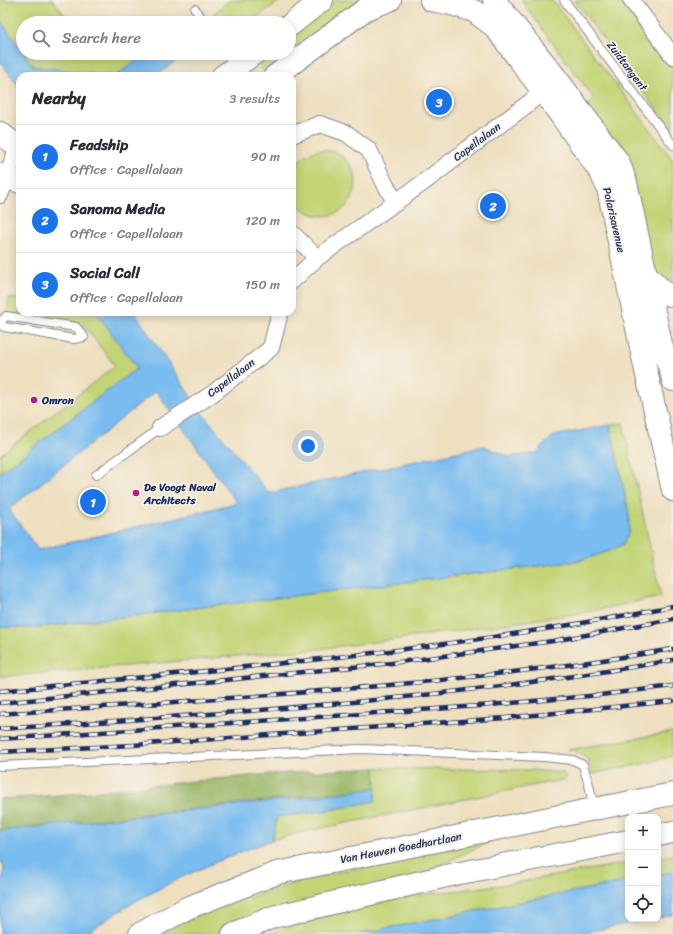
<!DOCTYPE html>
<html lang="en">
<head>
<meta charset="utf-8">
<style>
  :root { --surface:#fff; --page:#f7f7f7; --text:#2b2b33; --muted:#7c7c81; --line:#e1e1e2; --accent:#1a73e8 }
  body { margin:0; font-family:Sriracha,sans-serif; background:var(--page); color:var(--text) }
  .controls { position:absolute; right:12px; bottom:12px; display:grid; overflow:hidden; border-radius:8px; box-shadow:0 2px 10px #0003 }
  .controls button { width:36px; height:36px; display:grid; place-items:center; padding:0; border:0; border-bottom:1px solid var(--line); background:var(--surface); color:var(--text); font:20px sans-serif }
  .you { position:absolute; left:308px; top:446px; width:14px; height:14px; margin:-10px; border:3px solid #fff; border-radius:50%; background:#1a73e8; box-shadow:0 0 0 6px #1a73e833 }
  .badge { display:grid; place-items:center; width:26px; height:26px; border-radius:50%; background:var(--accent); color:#fff; font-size:13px; font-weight:700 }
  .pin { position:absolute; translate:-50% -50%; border:2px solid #fff; box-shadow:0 1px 4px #0006 }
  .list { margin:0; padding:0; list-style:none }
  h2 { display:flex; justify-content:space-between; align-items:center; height:52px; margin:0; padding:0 16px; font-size:17px }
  h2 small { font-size:13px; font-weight:400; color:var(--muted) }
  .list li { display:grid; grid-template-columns:26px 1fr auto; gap:12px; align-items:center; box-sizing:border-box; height:64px; padding:0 16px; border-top:1px solid var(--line) }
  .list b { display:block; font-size:15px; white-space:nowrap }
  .list p { margin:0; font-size:13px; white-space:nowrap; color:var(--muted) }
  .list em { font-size:13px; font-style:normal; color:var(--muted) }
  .icon { flex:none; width:22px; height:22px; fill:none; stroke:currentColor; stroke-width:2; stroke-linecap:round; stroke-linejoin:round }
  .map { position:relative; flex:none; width:673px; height:934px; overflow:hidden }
  .search { position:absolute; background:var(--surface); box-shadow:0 2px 10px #0003; left:16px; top:16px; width:280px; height:44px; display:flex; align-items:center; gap:10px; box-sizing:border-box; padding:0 14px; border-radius:22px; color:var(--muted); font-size:15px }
  .panel { position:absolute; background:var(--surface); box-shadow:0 2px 10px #0003; left:16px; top:72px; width:280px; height:244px; border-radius:12px }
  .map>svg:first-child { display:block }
  .green { fill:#c3d476; stroke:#6f826a }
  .forest { fill:#9ab667; stroke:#5a7262 }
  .water { fill:#79bcef; stroke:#4a76a6; fill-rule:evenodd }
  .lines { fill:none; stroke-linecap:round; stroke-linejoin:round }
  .lane-casing { stroke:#84878e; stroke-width:10 }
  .street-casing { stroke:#84878e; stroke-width:18 }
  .secondary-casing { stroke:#84878e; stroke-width:24 }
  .lane { stroke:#fff; stroke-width:8 }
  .street { stroke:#fff; stroke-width:16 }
  .secondary { stroke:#fff; stroke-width:22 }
  .rail-casing { stroke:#1b2f5e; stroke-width:4.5 }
  .rail { stroke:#f7f3e8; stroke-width:3; stroke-dasharray:9; stroke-linecap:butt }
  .poi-dot { fill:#b5179e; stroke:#f7f3e8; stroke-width:1.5 }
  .labels { text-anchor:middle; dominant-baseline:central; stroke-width:3.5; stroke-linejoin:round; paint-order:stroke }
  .street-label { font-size:11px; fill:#1b2f5e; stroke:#f7f3e8 }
  .poi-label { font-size:11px; font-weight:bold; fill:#1b2f5e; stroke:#f7f3e8; text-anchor:start }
</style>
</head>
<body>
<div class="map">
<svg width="673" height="934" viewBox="0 0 673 934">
  <rect width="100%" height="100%" fill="#f7f3e8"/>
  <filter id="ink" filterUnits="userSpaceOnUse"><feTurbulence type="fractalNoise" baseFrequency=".025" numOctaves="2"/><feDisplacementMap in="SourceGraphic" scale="8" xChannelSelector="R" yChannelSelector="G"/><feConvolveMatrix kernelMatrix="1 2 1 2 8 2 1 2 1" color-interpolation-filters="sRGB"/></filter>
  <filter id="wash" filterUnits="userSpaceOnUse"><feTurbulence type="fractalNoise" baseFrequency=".012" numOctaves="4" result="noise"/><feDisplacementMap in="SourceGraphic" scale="16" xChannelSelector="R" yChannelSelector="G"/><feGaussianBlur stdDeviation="0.9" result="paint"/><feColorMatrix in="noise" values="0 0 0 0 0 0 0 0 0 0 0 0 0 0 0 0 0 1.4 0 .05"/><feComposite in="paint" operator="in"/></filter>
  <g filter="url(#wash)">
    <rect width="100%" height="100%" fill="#eedfbf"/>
    <path class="green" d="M 0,0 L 53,0 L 70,23 L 23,23 L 23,52 L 0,20 Z
      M 230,0 L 281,0 L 249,23 L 220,23 L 213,14 Z
      M 336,0 L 368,0 L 270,73 C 261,73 260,68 260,59 L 268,53 L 289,53 L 289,37 Z
      M 521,0 L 552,0 L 673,160 L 673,287 L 656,273 L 582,108 L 594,99 Z
      M 574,0 L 623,0 L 673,66 L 673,131 Z
      M 24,53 L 140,53 L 142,56 L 116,76 L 106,76 L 33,66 Z
      M290 183a33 33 0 1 1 66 0a33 33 0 1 1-66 0Z
      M 9,298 L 20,299 L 20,312 L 96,312 L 138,368 L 0,473 L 0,455 L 115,366 L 84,325 L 7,313 Z
      M 623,423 L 661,597 L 576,614 L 399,639 L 317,649 L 0,677 L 0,627 L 32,628 L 578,561 L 610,551 L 629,514 L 610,425 Z
      M 673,732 L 673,754 L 672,756 L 647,763 L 592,774 L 588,760 L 574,750 L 568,750 Z
      M 375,768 L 532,770 L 564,773 L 566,779 L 312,830 L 272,840 L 277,817 L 329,810 L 375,801 Z
      M 491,841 L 418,875 L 259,917 L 213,934 L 158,934 L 205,912 L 287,885 L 329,874 L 426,853 Z
      M 673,855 L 673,872 L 658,875 L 658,858 Z
      M 628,863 L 628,881 L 358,934 L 268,934 L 352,908 L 413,896 L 507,884 Z"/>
    <path class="forest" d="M 375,768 L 376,788 L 369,789 L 0,831 L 0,799 L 62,795 L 195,781 L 270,774 Z"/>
    <path class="water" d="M 0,20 L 33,66 L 106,76 L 20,76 L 20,88 L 0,61 Z
      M 146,53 L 186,53 L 156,76 L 116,76 Z
      M 96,312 L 134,312 L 202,413 L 269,493 L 484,446 L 510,457 L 536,453 L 553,436 L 610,425 L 629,514 L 629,532 L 623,544 L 610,551 L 578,561 L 32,628 L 0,627 L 0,473 L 137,368 ZM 156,391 L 237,503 L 38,550 L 9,509 Z
      M 376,788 L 375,801 L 329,810 L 277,817 L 272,840 L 225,858 L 182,877 L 134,902 L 84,934 L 0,934 L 0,901 L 4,867 L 0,859 L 0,831 L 275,801 Z
      M 673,872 L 673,915 L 658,918 L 658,875 Z
      M 628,881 L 628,919 L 652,919 L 577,934 L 358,934 Z"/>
  </g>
  <g filter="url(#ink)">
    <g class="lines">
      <defs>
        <path id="lane" d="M 564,0 L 673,145
          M 195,9 L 205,23
          M 226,53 L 236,66
          M 0,323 L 6,316 L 76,327 L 84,337 L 74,339 L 4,327 L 0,324
          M 96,475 L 160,428
          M 0,766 L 361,749 L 544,757 L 573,760 L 583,765 L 589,785 L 594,808"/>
        <path id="street" d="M 631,0 L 673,56
          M 292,135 L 320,124 L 346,133 L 369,150 L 385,184 L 396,203
          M 0,195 L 18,147
          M 292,233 L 317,258
          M 292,281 L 317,258 L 420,185 L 529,103 L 550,85
          M 160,428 L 212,394 L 271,348 L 280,312"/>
        <path id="secondary" d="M 431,0 L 451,4 L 474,11 L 495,27 L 562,117 L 601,173 L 608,188 L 644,362 L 673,490
          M 494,0 L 557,79 L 619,163 L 626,183 L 662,348 L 671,371 L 673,380
          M 289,26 L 322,0
          M 223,76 L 255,53
          M 275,76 L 366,9 L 390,0
          M 0,133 L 20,148
          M 0,175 L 6,178 L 20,182
          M 646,275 L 665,293 L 673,296
          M 658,835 L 673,832
          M 140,934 L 187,908 L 277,873 L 594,809 L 673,794
          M 233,934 L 273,917 L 455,874 L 628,841"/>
      </defs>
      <use href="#lane" class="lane-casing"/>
      <use href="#street" class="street-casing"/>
      <use href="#secondary" class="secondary-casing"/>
      <use href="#lane" class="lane"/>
      <use href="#street" class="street"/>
      <use href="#secondary" class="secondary"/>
      <defs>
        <path id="rail" d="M 0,691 C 225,669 451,651 673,606
          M 0,703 L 392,663 L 553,641 L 673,619
          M 0,714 C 225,698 450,687 673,649
          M 0,729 C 225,713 451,700 673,660
          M 0,739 L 479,706 L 600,695 L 673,686
          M 0,752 L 133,745 L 505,718 L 673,701"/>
      </defs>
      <use href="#rail" class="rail-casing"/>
      <use href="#rail" class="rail"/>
    </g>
  </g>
  <g class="poi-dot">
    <circle cx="34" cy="400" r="4"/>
    <circle cx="136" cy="493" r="4"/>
  </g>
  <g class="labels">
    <g class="street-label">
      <text transform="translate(627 66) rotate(53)">Zuidtangent</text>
      <text transform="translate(477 142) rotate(-37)">Capellalaan</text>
      <text transform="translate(614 220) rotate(77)">Polarisavenue</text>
      <text transform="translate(231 378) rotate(-37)">Capellalaan</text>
      <text transform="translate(401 848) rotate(-11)">Van Heuven Goedhartlaan</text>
    </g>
    <g class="poi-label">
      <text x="42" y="400">Omron</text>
      <text x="144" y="487">De Voogt Naval<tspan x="144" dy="13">Architects</tspan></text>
    </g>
  </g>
</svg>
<div class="controls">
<button>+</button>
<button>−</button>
<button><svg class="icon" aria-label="locate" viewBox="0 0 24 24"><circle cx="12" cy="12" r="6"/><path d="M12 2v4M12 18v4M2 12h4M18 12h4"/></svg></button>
</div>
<div class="you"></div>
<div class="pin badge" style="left:93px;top:502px">1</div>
<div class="pin badge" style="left:493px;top:206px">2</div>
<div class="pin badge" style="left:439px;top:102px">3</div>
<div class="search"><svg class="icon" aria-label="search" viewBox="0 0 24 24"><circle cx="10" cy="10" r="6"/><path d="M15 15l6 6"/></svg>Search here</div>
<section class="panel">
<h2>Nearby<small>3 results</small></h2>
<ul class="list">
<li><span class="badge">1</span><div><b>Feadship</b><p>Office · Capellalaan</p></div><em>90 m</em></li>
<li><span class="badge">2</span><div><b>Sanoma Media</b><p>Office · Capellalaan</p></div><em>120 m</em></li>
<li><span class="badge">3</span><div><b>Social Call</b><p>Office · Capellalaan</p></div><em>150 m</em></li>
</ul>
</section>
</div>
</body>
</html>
